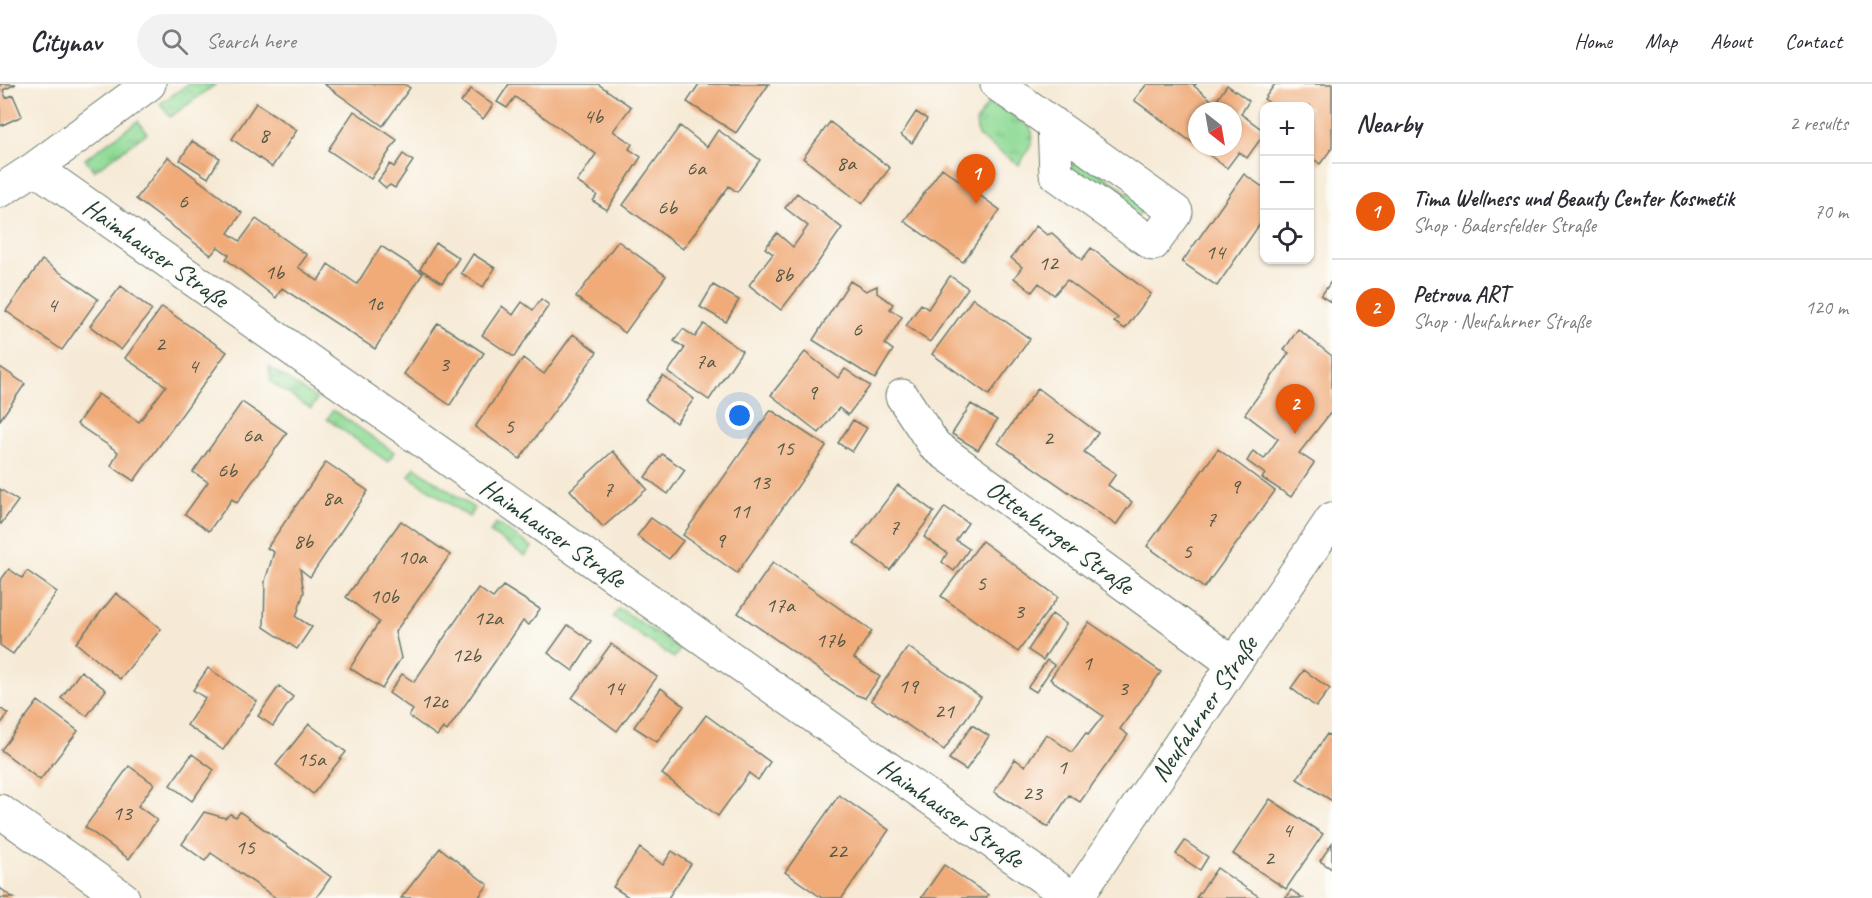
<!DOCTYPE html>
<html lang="en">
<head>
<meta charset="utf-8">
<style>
  :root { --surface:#fff; --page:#f2f2f3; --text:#2b2b33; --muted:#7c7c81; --line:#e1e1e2; --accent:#ea580c }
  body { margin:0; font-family:Caveat,sans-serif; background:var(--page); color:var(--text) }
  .controls { position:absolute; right:18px; top:18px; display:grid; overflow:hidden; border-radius:12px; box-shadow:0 2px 4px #0004 }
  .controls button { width:54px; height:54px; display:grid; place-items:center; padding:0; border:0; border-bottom:2px solid var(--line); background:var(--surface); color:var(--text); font:30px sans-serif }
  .compass { position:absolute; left:1188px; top:18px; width:54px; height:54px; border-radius:50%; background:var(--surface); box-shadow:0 2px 4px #0004; rotate:149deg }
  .you { position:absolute; left:740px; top:332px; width:21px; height:21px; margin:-15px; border:4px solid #fff; border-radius:50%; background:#1a73e8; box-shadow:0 0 0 9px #1a73e833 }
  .badge { display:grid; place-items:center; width:39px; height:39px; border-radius:50%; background:var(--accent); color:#fff; font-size:20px; font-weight:700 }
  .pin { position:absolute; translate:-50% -50px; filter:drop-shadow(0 2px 3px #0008) }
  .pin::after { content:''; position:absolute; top:32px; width:21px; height:18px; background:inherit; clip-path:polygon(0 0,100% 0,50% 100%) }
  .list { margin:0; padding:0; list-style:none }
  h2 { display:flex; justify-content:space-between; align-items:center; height:78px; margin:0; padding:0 24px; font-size:26px }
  h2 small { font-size:20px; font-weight:400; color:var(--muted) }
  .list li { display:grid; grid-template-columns:39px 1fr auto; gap:18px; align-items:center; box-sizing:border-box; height:96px; padding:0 24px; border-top:2px solid var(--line) }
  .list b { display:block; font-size:22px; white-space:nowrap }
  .list p { margin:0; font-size:20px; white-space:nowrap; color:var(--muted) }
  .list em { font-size:20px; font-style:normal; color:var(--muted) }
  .icon { flex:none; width:33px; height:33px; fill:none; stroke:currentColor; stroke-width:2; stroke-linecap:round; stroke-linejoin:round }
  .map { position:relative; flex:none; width:1332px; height:814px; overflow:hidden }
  header { display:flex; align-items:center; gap:36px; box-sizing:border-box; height:84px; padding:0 30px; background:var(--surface); border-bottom:2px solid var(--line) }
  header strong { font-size:28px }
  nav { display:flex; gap:33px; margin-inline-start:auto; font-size:21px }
  .search { width:420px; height:54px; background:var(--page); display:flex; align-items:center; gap:15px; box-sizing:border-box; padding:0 21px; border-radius:33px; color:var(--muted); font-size:22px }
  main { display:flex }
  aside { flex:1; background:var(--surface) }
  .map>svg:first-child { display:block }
  .grass { fill:url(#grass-tufts); stroke:#588c66; stroke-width:1.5 }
  .building { fill:#f0ab79 }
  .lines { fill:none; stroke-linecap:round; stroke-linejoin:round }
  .minor-casing { stroke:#6a7a6d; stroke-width:35 }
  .minor { stroke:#fff; stroke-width:33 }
  .labels { text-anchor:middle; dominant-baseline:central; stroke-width:4.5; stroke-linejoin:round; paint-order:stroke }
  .number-label { font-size:22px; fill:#535845 }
  .street-label { font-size:26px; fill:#1f3d34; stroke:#fdfcf7 }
</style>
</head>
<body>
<header>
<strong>Citynav</strong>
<div class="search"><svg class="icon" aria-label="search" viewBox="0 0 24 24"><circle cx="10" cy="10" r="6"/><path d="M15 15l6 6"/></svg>Search here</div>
<nav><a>Home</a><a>Map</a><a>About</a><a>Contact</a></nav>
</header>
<main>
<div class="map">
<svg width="1332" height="814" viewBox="0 0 1332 814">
  <defs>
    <pattern id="grass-tufts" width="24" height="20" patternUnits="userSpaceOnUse" patternTransform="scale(1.5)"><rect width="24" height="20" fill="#91db97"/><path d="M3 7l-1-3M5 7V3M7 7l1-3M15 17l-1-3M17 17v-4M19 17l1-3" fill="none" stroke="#76b37c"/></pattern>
  </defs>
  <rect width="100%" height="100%" fill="#fdfcf7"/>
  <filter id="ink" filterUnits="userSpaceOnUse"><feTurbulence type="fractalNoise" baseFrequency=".0167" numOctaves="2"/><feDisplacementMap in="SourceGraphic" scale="12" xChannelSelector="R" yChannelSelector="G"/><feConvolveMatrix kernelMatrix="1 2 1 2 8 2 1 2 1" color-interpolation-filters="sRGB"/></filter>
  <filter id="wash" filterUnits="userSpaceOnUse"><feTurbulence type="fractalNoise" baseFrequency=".008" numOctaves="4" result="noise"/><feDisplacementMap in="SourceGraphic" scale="24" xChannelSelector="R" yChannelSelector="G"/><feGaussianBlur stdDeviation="1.35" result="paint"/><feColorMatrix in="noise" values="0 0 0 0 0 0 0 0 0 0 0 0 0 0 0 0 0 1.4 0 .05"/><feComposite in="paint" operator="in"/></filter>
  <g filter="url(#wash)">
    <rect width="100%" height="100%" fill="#f6ead6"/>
    <path class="grass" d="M 188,0 L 216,0 L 170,33 L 160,20 Z
      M 991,15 L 1030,43 C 1038,57 1026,68 1019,81 L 978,52 L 976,38 Z
      M 138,37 L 147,49 L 94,87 L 85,75 Z
      M 1078,73 L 1145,122 L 1136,134 L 1069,85 Z
      M 269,283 L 317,315 L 311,325 L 271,298 Z
      M 333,326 L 394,368 L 388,378 L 327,335 Z
      M 415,383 L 475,425 L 469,433 L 409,392 Z
      M 496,439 L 532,463 L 525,472 L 490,448 Z
      M 619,524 L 680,565 L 674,574 L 613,533 Z"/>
    <g id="blocks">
      <path class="building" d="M 0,0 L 16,0 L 3,6 L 6,14 L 13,11 L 22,32 L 0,42 Z
        M 324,0 L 404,0 L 410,4 L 383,42 Z
        M 509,0 L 598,0 L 631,23 L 613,47 L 632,60 L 629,65 L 641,73 L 607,126 L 593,117 L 597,111 L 577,98 L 596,70 L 515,13 L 507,24 L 497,18 Z
        M 699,0 L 769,0 L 736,49 L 687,18 Z
        M 1147,0 L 1196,0 L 1194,2 L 1215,19 L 1227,1 L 1249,17 L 1241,30 L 1264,47 L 1264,50 L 1247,74 L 1239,68 L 1227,84 L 1198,63 L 1233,63 L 1233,27 L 1197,27 L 1197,62 L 1134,16 Z
        M 1275,0 L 1332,0 L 1332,64 L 1320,80 L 1310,72 L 1310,22 L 1274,22 L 1264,15 Z
        M 471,5 L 493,21 L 483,35 L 461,18 Z
        M 256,19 L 297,46 L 272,83 L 232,55 Z
        M 354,27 L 397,56 L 371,95 L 328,66 Z
        M 916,28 L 927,35 L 912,59 L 901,51 Z
        M 830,38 L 890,84 L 862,120 L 803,74 Z
        M 680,42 L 707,63 L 718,46 L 760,76 L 737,108 L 729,102 L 683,165 L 623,121 Z
        M 192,57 L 220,74 L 208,94 L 180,76 Z
        M 403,70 L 413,77 L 395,104 L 390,101 L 386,104 L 378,97 L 390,80 L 394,83 Z
        M 168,73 L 242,129 L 228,149 L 240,157 L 256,135 L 307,171 L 298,183 L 318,197 L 328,180 L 357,200 L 381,162 L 423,189 L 375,265 L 282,204 L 276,214 L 226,175 L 229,171 L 218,163 L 211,171 L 136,115 Z
        M 942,84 L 1000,126 L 963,178 L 904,137 Z
        M 1244,90 L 1264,104 L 1264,134 L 1217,202 L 1182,178 Z
        M 797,109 L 842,144 L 817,180 L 781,226 L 749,201 L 773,170 L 765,164 L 777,149 L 793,163 L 808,142 L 785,124 Z
        M 1036,142 L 1047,151 L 1052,149 L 1082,176 L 1091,164 L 1151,210 L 1125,245 L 1114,238 L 1118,234 L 1067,196 L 1054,211 L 1039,199 L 1032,208 L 1014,194 L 1022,183 L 1011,174 Z
        M 618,157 L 666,192 L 625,249 L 576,213 Z
        M 436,159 L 459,174 L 442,199 L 420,185 Z
        M 473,170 L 495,184 L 483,203 L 461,189 Z
        M 42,176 L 98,215 L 62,266 L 6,227 Z
        M 950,192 L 968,204 L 930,258 L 906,242 L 921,220 L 928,225 Z
        M 1332,196 L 1332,219 L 1321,212 Z
        M 850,197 L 866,207 L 877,202 L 877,209 L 893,220 L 890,225 L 902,233 L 885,260 L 893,266 L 875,295 L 813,256 Z
        M 713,201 L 739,216 L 726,238 L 700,223 Z
        M 121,202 L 152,226 L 121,266 L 90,242 Z
        M 973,214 L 1030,255 L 989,311 L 932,270 Z
        M 541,215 L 549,221 L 514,273 L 482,251 L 502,222 L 513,231 L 522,218 L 533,226 Z
        M 162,223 L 227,268 L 134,397 L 111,382 L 118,368 L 77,340 L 98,310 L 139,338 L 166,302 L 125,274 Z
        M 438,239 L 484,269 L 450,321 L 404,290 Z
        M 704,240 L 742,267 L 709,316 L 668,288 L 685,264 L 674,257 L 683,245 L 695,253 Z
        M 1298,245 L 1332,272 L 1332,327 L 1299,369 L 1314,379 L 1291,413 L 1262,394 L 1265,390 L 1247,377 L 1253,367 L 1264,375 L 1278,355 L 1245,330 L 1289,269 L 1284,266 Z
        M 573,250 L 597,268 L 520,375 L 475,343 L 523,274 L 544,290 Z
        M 805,268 L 838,294 L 845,285 L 870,302 L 848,331 L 839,324 L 819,349 L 771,311 Z
        M 0,283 L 25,300 L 0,336 Z
        M 663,292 L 694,315 L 676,339 L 645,316 Z
        M 1038,304 L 1098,349 L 1084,368 L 1116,390 L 1108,401 L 1132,418 L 1116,441 L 998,359 Z
        M 242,318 L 287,349 L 237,419 L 232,415 L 209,447 L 185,430 L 208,398 L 193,388 Z
        M 971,320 L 997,336 L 978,366 L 952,350 Z
        M 771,326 L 826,362 L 737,489 L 683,451 Z
        M 853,336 L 867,344 L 852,368 L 838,359 Z
        M 1218,365 L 1275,407 L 1204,504 L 1147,462 Z
        M 613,367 L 647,405 L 603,443 L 570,406 Z
        M 662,370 L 685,386 L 668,410 L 645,393 Z
        M 326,378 L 368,407 L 310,493 L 300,485 L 304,508 L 296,533 L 312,543 L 297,565 L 264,543 L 265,497 L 274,468 L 267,464 Z
        M 898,401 L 934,428 L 890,486 L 854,459 Z
        M 0,405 L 18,417 L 1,440 L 0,439 Z
        M 945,423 L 968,439 L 956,456 L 969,465 L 954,487 L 942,478 L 947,469 L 924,453 Z
        M 651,434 L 683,457 L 669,475 L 637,452 Z
        M 401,437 L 450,471 L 395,548 L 401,574 L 382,605 L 350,584 L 379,538 L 346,513 Z
        M 982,457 L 1058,513 L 1018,568 L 941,512 Z
        M 773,478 L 872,547 L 854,574 L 880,593 L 865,614 L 854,610 L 738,529 Z
        M 9,485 L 22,494 L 27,487 L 57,508 L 13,570 L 0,561 L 0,497 Z
        M 503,502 L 540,525 L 529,541 L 523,537 L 447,647 L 443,644 L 437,652 L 409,632 L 413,626 L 389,609 L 402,590 L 414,598 L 478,504 L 493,514 Z
        M 116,509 L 161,545 L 120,595 L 76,559 Z
        M 1052,530 L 1066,540 L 1043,576 L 1028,566 Z
        M 1089,538 L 1161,588 L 1120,645 L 1128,651 L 1080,718 L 1069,711 L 1048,743 L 994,708 L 1015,675 L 1025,682 L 1046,650 L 1072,668 L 1086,649 L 1088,651 L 1103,632 L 1050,595 Z
        M 568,541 L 592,558 L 573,587 L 548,569 Z
        M 611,560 L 657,593 L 617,647 L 572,614 Z
        M 908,563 L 981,613 L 944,666 L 871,616 Z
        M 1047,576 L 1054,581 L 1036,608 L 1028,603 Z
        M 208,584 L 257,617 L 223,666 L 187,641 L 205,614 L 193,606 Z
        M 1304,586 L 1330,605 L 1316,623 L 1291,604 Z
        M 81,587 L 106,606 L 87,632 L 61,614 Z
        M 279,602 L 293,613 L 273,642 L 258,632 Z
        M 661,604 L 684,622 L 657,658 L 634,643 Z
        M 38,617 L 78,647 L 40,696 L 1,666 Z
        M 0,624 L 8,630 L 0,641 Z
        M 706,631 L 770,678 L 758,696 L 749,689 L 718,732 L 662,690 Z
        M 309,640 L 346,668 L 313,710 L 276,681 Z
        M 972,641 L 989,652 L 966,686 L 949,675 Z
        M 1327,650 L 1332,653 L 1332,717 L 1297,695 Z
        M 192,670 L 214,686 L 192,717 L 170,701 Z
        M 129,682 L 154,700 L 138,722 L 157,736 L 129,775 L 85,743 Z
        M 839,711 L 889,746 L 842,814 L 822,814 L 785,788 Z
        M 1270,715 L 1323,750 L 1286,805 L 1233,770 Z
        M 204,728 L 225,734 L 230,730 L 236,733 L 240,728 L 331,793 L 316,814 L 276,814 L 211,769 L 205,777 L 182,760 Z
        M 1185,757 L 1208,773 L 1200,786 L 1176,770 Z
        M 1332,759 L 1332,785 L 1320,777 Z
        M 440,764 L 488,801 L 478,814 L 401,814 Z
        M 640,764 L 663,781 L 672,767 L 691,780 L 668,814 L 630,814 L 613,803 Z
        M 944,781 L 988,811 L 986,814 L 921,814 Z
        M 1217,784 L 1246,804 L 1261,814 L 1196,814 Z
        M 0,804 L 9,811 L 14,814 L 0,814 Z
        M 1291,806 L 1303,814 L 1285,814 Z"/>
    </g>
  </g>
  <g filter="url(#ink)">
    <use href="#blocks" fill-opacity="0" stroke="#6a7a6d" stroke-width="1.5"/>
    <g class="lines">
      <defs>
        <path id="minor" d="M 997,0 L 1176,128 L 1153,160 L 1056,90 L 1054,40
          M 35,84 L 1072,814
          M 0,107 L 35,84 L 149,0
          M 902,312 L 935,362 L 1234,580
          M 0,727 L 123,814
          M 1076,814 L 1332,435"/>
      </defs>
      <use href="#minor" class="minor-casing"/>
      <use href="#minor" class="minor"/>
    </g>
  </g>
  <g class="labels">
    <g class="number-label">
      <text x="593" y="32">4b</text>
      <text x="264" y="51">8</text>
      <text x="846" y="79">8a</text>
      <text x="696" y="84">6a</text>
      <text x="183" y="117">6</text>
      <text x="667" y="123">6b</text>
      <text x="1215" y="168">14</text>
      <text x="1048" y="179">12</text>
      <text x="274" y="188">1b</text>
      <text x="783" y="190">8b</text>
      <text x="374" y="219">1c</text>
      <text x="52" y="221">4</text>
      <text x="857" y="245">6</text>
      <text x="160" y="260">2</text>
      <text x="705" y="277">7a</text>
      <text x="444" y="280">3</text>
      <text x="193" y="282">4</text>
      <text x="812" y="308">9</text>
      <text x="509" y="342">5</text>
      <text x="252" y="351">6a</text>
      <text x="1048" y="354">2</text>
      <text x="784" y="364">15</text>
      <text x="227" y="386">6b</text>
      <text x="760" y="398">13</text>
      <text x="1235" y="402">9</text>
      <text x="608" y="405">7</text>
      <text x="332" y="414">8a</text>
      <text x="740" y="427">11</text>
      <text x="1211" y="435">7</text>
      <text x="894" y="443">7</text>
      <text x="720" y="456">9</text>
      <text x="303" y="457">8b</text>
      <text x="1187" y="467">5</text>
      <text x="412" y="473">10a</text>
      <text x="981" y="499">5</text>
      <text x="384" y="512">10b</text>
      <text x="780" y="521">17a</text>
      <text x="1019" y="527">3</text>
      <text x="488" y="534">12a</text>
      <text x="830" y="556">17b</text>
      <text x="466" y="571">12b</text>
      <text x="1087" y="579">1</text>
      <text x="908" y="602">19</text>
      <text x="614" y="604">14</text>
      <text x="1123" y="604">3</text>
      <text x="434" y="617">12c</text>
      <text x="944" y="627">21</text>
      <text x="311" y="675">15a</text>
      <text x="1062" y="683">1</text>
      <text x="1032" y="709">23</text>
      <text x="122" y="729">13</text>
      <text x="1287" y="746">4</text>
      <text x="245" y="763">15</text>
      <text x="837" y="767">22</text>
      <text x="1269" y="774">2</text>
    </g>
    <g class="street-label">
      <text transform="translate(156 169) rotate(35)">Haimhauser Straße</text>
      <text transform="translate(553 449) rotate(35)">Haimhauser Straße</text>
      <text transform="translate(1060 453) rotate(36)">Ottenburger Straße</text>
      <text transform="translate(1204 625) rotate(-56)">Neufahrner Straße</text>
      <text transform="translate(951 729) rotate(35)">Haimhauser Straße</text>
    </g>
  </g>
</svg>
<div class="controls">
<button>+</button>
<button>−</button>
<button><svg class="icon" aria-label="locate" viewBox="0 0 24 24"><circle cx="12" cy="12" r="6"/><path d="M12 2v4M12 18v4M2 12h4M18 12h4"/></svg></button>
</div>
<svg class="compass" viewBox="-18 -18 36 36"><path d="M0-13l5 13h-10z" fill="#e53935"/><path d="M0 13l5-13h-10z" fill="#7c7c81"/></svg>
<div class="you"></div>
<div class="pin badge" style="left:976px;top:120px">1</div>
<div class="pin badge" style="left:1295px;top:350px">2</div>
</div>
<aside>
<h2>Nearby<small>2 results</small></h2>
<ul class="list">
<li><span class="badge">1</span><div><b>Tima Wellness und Beauty Center Kosmetik</b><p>Shop · Badersfelder Straße</p></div><em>70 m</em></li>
<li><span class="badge">2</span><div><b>Petrova ART</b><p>Shop · Neufahrner Straße</p></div><em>120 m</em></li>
</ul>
</aside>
</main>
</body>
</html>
